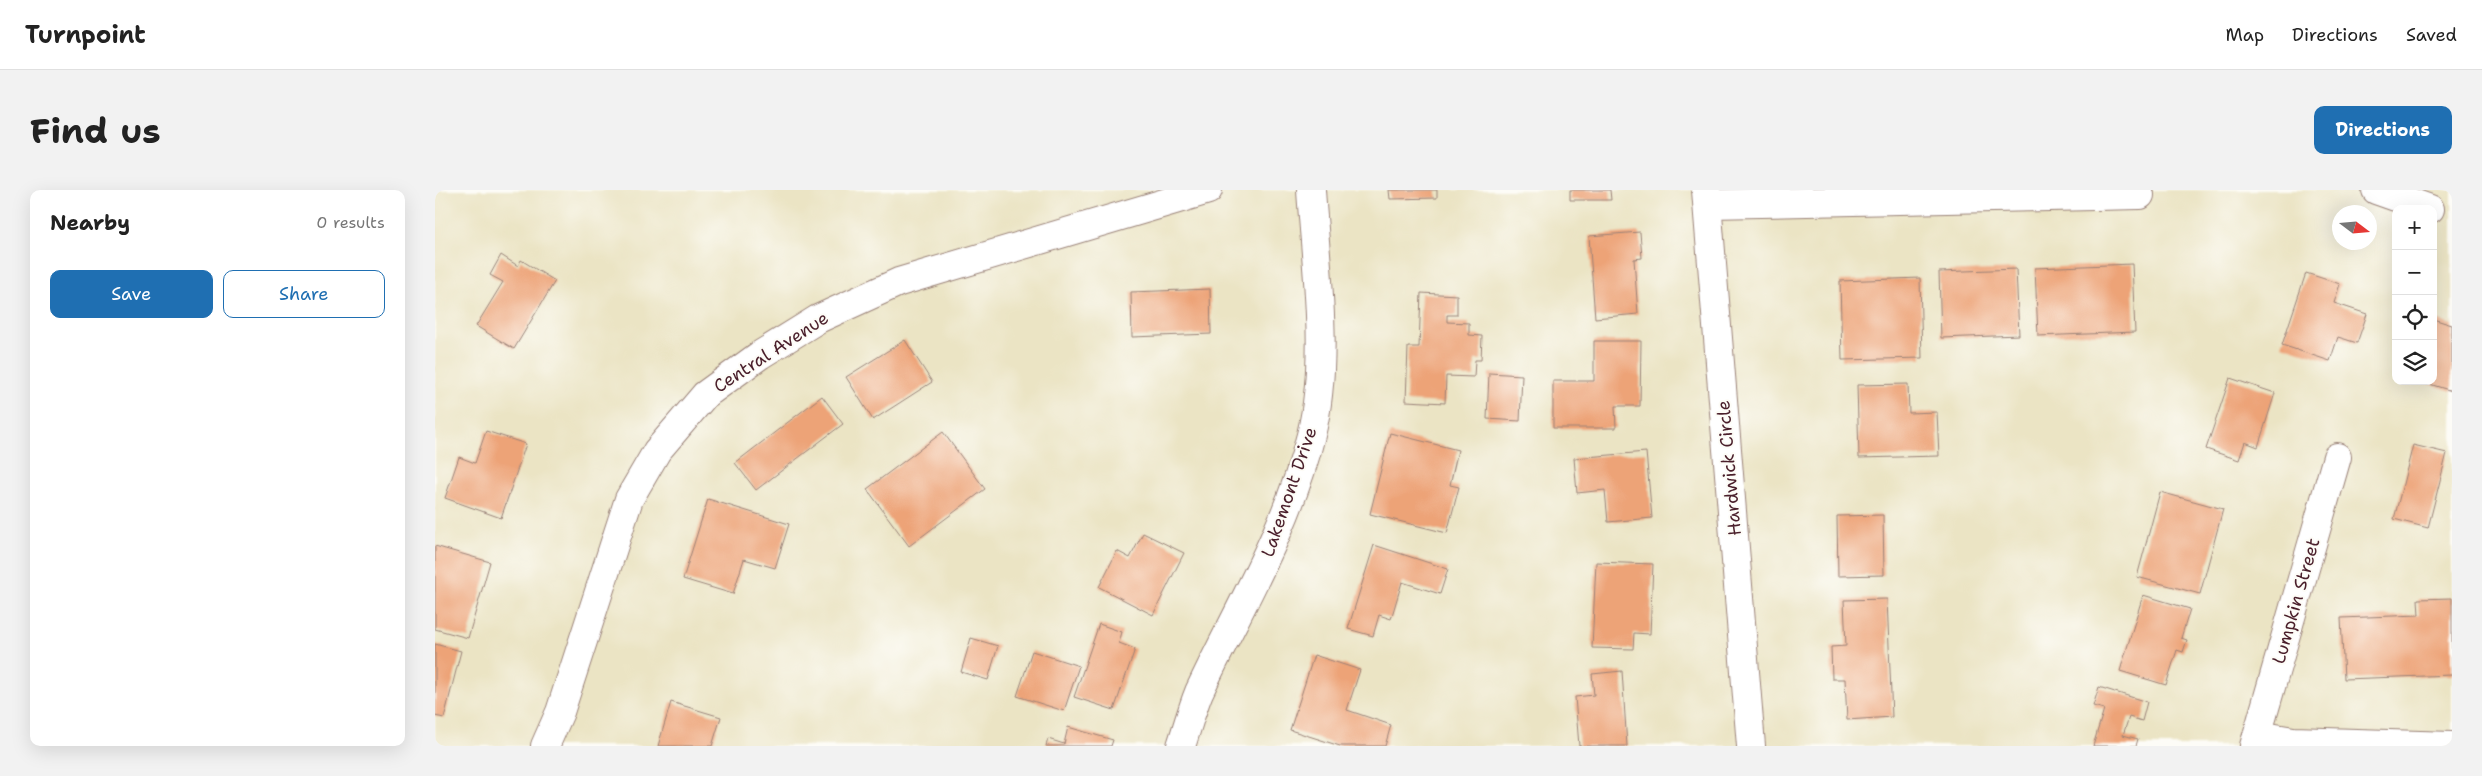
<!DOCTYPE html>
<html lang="en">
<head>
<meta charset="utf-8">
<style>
  :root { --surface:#fff; --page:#f2f2f2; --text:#222; --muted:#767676; --line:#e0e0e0; --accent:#1f6fb2 }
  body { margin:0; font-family:"Shantell Sans",sans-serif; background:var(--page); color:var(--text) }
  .controls { position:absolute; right:15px; top:15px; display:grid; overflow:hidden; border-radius:10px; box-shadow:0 5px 20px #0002 }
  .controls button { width:45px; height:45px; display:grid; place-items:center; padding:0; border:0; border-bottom:1px solid var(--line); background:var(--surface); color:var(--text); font:25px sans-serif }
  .compass { position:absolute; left:1897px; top:15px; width:45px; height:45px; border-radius:50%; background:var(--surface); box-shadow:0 5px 20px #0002; rotate:106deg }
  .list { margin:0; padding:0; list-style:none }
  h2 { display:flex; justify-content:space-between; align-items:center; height:65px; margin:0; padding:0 20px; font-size:21px }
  h2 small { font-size:16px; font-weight:400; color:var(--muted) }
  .actions { display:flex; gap:10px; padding:15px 20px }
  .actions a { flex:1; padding:11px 0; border:1px solid var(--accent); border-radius:10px; text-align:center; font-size:18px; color:var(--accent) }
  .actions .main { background:var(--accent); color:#fff }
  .icon { flex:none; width:28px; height:28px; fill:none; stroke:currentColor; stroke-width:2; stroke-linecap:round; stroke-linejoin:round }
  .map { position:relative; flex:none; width:2017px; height:556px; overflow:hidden; border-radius:10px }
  header { display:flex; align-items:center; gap:30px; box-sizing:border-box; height:70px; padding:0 25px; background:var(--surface); border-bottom:1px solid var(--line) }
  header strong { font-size:24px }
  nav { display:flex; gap:28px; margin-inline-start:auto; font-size:18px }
  .intro { display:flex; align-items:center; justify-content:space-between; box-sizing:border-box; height:120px; padding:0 30px }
  h1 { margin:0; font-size:35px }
  .button { padding:12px 22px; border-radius:10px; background:var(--accent); color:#fff; font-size:18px; font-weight:700 }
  main { display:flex; gap:30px; padding:0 30px }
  aside { flex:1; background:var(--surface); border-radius:10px; box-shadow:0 5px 20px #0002 }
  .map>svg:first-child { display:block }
  .building { fill:#eda377 }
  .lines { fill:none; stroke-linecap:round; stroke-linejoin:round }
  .minor-casing { stroke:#9a8278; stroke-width:30 }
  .minor { stroke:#fff; stroke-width:28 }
  .labels { text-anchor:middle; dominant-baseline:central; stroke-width:4; stroke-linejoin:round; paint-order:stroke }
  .street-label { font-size:18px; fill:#4a1f2b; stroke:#fdfcf7 }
</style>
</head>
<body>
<header>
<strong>Turnpoint</strong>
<nav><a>Map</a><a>Directions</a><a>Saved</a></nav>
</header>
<div class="intro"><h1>Find us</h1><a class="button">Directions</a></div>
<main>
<aside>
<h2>Nearby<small>0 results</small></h2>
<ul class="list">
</ul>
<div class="actions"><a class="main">Save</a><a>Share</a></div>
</aside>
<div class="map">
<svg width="2017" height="556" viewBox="0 0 2017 556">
  <rect width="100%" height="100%" fill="#fdfcf7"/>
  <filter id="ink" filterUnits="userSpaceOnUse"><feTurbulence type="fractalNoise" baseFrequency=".02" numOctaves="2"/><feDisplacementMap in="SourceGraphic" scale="10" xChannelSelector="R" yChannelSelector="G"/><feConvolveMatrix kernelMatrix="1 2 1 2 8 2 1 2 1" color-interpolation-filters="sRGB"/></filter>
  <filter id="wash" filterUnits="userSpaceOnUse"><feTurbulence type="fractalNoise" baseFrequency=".0096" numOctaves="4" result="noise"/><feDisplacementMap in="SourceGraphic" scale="20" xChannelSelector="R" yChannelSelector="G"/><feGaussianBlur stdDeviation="1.12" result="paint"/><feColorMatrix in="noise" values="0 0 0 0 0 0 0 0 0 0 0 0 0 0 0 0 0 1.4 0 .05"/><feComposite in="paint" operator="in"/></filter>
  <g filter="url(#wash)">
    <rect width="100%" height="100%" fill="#ebe4c4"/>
    <g id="blocks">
      <path class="building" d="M 954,0 L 1002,0 L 1002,8 L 955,9 Z
        M 1135,0 L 1175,0 L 1176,10 L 1135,10 Z
        M 1205,42 L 1207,68 L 1199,69 L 1203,124 L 1160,128 L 1154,46 Z
        M 66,65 L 83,76 L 86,70 L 120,91 L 79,159 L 41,136 L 68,92 L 55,85 Z
        M 1697,74 L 1700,142 L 1603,146 L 1600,78 Z
        M 1581,79 L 1584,145 L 1506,148 L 1504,82 Z
        M 1871,83 L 1905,94 L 1899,113 L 1932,124 L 1922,153 L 1903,147 L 1895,171 L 1847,155 Z
        M 1485,88 L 1487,168 L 1407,170 L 1405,91 Z
        M 775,99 L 776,144 L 697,147 L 696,102 Z
        M 986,103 L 1022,105 L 1022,125 L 1012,125 L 1012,132 L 1034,133 L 1034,145 L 1047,146 L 1046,170 L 1040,170 L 1039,187 L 1011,186 L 1010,213 L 971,211 L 973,157 L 984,157 Z
        M 1998,129 L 2017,135 L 2017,201 L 1988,192 L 1998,191 Z
        M 470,150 L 497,192 L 438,230 L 411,187 Z
        M 1159,151 L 1206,151 L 1205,216 L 1180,216 L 1181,238 L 1118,238 L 1118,191 L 1159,191 Z
        M 1054,183 L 1087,185 L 1085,231 L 1052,229 Z
        M 1795,188 L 1840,203 L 1823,257 L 1810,252 L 1804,270 L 1771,259 Z
        M 1473,194 L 1474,223 L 1502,222 L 1504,266 L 1424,268 L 1422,195 Z
        M 387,206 L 408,234 L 321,300 L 300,273 Z
        M 51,241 L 91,254 L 66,328 L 10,308 L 24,267 L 40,273 Z
        M 508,242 L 550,299 L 474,356 L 432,299 Z
        M 955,243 L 1023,260 L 1015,295 L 1024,297 L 1012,343 L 935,324 Z
        M 1978,255 L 2012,263 L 1993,338 L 1959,329 Z
        M 1211,262 L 1217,328 L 1173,332 L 1170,300 L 1142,303 L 1139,268 Z
        M 1725,302 L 1788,319 L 1765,404 L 1702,387 Z
        M 273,309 L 354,334 L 340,378 L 309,369 L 298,404 L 248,389 Z
        M 1448,325 L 1449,385 L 1403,386 L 1402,326 Z
        M 708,343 L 749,363 L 718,425 L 664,397 L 682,361 L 695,368 Z
        M 939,355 L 1013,379 L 1005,404 L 967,392 L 956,429 L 944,425 L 938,446 L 913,439 Z
        M 0,356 L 55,372 L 33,448 L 0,439 Z
        M 1161,372 L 1218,374 L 1215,444 L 1199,443 L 1198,459 L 1157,458 Z
        M 1708,405 L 1755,419 L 1746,448 L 1752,450 L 1748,462 L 1742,460 L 1731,495 L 1685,481 Z
        M 2017,408 L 2017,485 L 1909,489 L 1906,428 L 1984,425 L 1983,409 Z
        M 1452,409 L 1457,527 L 1412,530 L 1410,489 L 1397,489 L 1396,457 L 1411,456 L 1409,410 Z
        M 664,434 L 687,442 L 684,453 L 700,459 L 679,520 L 639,507 Z
        M 536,448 L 563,456 L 553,490 L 526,482 Z
        M 0,454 L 26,461 L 9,528 L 0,526 Z
        M 597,461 L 644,476 L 629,521 L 582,506 Z
        M 879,465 L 925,480 L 912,520 L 956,535 L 950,556 L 905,556 L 855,540 Z
        M 1187,481 L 1192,556 L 1144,556 L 1140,507 L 1159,505 L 1157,484 Z
        M 1664,497 L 1712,512 L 1707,531 L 1694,527 L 1688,545 L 1703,549 L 1701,556 L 1658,556 L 1669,519 L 1658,516 Z
        M 236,512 L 286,527 L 277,556 L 223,556 Z
        M 633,537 L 678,550 L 676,556 L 611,556 L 613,549 L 629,554 Z"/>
    </g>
  </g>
  <g filter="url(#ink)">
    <use href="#blocks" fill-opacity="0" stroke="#9a8278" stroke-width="1"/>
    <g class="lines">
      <defs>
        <path id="minor" d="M 1271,0 L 1316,556
          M 1941,0 L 1995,19
          M 1273,14 L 1705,5
          M 1823,545 L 1858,551 L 2017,556
          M 110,556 L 125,522 L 194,309 L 222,261 L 270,205 L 325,165 L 383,129 L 464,92 L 773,0
          M 746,556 C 752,538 757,519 764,502 C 804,417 853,338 876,245 C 895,169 881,78 876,0
          M 1819,556 L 1902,267"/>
      </defs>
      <use href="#minor" class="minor-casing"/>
      <use href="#minor" class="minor"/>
    </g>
  </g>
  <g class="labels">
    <g class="street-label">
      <text transform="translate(336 162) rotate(-33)">Central Avenue</text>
      <text transform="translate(1294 278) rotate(-95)">Hardwick Circle</text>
      <text transform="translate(854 302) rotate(-71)">Lakemont Drive</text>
      <text transform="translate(1861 411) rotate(-74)">Lumpkin Street</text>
    </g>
  </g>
</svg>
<div class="controls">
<button>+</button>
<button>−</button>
<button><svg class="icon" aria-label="locate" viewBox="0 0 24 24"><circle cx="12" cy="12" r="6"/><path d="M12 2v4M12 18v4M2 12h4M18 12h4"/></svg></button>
<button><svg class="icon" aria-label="layers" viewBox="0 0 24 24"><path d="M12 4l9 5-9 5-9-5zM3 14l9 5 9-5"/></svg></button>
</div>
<svg class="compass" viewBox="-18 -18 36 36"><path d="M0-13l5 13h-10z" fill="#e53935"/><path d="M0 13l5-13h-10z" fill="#767676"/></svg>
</div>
</main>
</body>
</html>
